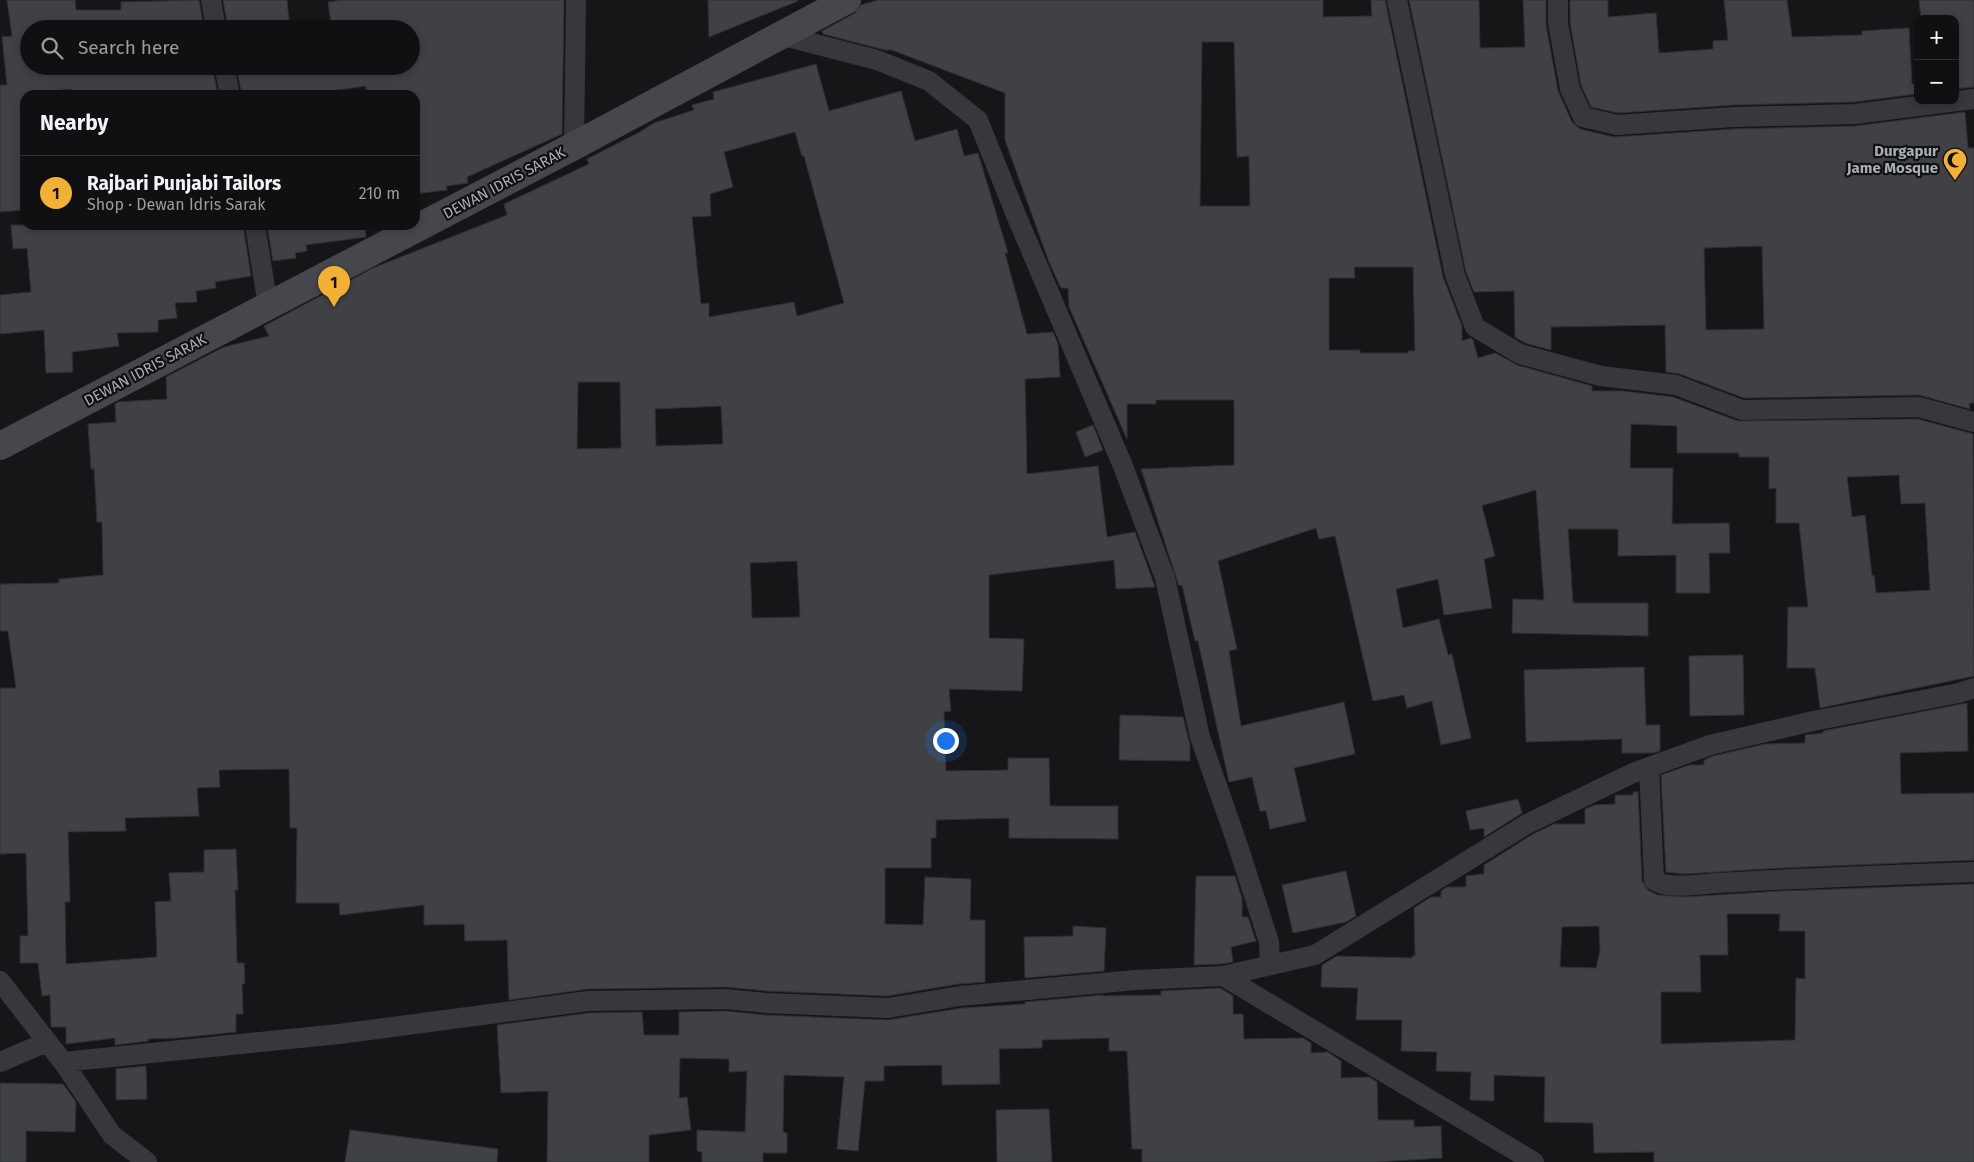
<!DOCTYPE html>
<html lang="en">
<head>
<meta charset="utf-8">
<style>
  :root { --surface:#101012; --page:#1e1e20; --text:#f1f3f6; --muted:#9c9d9f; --line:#303032; --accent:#f2b134 }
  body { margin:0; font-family:"Fira Sans",sans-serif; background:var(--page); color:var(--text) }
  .controls { position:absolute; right:15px; top:15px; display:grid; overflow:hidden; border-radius:10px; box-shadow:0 2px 8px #0003 }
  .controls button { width:45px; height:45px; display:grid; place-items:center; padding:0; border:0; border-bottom:1px solid var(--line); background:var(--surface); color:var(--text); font:25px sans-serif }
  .you { position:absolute; left:945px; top:740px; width:18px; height:18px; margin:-12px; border:4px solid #fff; border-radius:50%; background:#1a73e8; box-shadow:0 0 0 8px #1a73e833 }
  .badge { display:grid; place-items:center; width:32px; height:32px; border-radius:50%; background:var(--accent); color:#111; font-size:16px; font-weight:700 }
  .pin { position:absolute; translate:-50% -41px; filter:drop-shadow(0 1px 2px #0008) }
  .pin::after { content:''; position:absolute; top:26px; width:18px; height:15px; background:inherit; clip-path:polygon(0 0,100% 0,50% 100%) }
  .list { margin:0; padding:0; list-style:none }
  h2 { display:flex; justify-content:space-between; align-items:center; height:65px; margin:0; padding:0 20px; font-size:21px }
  h2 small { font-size:16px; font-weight:400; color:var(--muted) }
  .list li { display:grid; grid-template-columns:32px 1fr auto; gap:15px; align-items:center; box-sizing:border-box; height:75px; padding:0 20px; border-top:1px solid var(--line) }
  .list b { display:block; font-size:19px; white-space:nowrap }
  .list p { margin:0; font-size:16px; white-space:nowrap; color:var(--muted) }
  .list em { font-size:16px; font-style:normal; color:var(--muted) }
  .icon { flex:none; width:28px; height:28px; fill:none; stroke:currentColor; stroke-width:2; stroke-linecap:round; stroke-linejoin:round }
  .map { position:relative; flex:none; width:1974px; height:1162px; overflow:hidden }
  .search { position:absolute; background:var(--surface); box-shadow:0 2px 8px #0003; left:20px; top:20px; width:400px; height:55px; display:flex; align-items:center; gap:12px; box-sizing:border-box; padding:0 18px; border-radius:28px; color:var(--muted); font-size:19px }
  .panel { position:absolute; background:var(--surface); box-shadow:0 2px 8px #0003; left:20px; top:90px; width:400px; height:140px; border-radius:15px }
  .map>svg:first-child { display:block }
  .building { fill:#404145; stroke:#303034; fill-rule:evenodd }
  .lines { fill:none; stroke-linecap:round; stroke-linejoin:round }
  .minor { stroke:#37383d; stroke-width:20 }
  .secondary { stroke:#45474d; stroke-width:28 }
  .labels { text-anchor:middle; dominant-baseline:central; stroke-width:4.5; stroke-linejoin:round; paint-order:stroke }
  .poi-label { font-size:15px; font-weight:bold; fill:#a8adb8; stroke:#111113; text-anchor:end }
  .street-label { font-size:15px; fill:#a8adb8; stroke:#111113 }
</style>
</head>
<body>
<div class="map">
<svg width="1974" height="1162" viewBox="0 0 1974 1162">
  <rect width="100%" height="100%" fill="#161618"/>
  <path class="building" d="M 7,0 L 75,0 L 76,10 L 121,10 L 121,2 L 199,0 L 204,29 L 29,29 L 29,66 L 212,66 L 218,95 L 71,95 L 71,89 L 25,94 L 25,210 L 0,212 L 0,85 L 7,85 L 2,37 L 12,36 Z
    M 223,0 L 287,0 L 290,29 L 228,29 Z
    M 342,0 L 564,0 L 562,134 L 467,177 L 468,183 L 446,186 L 447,190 L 415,194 L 415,95 L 366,95 L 366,86 L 323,92 L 323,95 L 242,95 L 236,66 L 411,66 L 411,29 L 332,29 L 328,2 Z
    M 708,0 L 798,0 L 798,1 L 709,37 Z
    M 878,0 L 1323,0 L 1323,17 L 1372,16 L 1371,0 L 1385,0 L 1443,277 L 1462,326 L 1462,341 L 1471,338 L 1473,340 L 1478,358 L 1495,353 L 1517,365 L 1592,386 L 1592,391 L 1623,391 L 1673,397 L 1738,421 L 1918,419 L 1973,434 L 1974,676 L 1820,708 L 1815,668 L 1787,668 L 1788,607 L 1808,607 L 1799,523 L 1776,523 L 1776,488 L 1769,489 L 1769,457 L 1739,457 L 1739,453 L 1677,453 L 1677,426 L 1631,424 L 1630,468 L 1673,468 L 1672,524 L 1729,523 L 1730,553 L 1709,553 L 1710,593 L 1676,593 L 1676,555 L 1618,556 L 1618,529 L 1568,529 L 1573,603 L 1648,603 L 1648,636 L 1512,633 L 1513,599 L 1544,600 L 1536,490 L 1484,505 L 1482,506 L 1495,556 L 1484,559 L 1492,608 L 1444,615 L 1438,579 L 1396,589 L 1403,628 L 1439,619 L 1448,655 L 1452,654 L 1471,738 L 1441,745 L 1432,701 L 1407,708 L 1404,695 L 1373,701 L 1335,536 L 1319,539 L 1316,528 L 1218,561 L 1237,649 L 1229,651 L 1241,726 L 1344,702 L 1355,754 L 1294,768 L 1306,821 L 1270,829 L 1266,811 L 1260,811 L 1252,777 L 1229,782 L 1198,641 L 1195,641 L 1182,585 L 1179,586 L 1141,469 L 1234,465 L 1234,400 L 1156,400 L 1156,404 L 1127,404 L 1127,439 L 1069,307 L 1068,288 L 1061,288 L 1049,262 L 1005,140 L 1005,93 L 889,49 L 890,50 L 885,50 L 823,34 L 822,31 L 855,13 L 861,5 ZM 1202,42 L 1234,42 L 1237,157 L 1249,156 L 1250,206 L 1200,206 ZM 1354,267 L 1413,267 L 1415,351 L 1408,351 L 1408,353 L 1360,353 L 1360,350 L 1329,350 L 1329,278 L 1355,278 ZM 1899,475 L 1901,504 L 1925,503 L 1930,590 L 1876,593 L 1874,575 L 1872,576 L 1865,515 L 1852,517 L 1847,477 Z
    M 1409,0 L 1479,0 L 1480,48 L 1525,47 L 1523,0 L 1546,0 L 1546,25 L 1558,91 L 1572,122 L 1580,129 L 1614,137 L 1734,129 L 1855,126 L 1965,112 L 1968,148 L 1974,148 L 1974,403 L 1969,403 L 1970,409 L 1919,395 L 1744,398 L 1680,374 L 1666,372 L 1665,325 L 1551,327 L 1551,350 L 1525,343 L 1515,337 L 1514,291 L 1474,292 L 1466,272 ZM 1762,246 L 1764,329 L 1706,330 L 1704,248 Z
    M 1570,0 L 1608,0 L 1608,17 L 1656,13 L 1659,53 L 1713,49 L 1713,41 L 1728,40 L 1724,0 L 1787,0 L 1792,37 L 1862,35 L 1862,31 L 1909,28 L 1912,84 L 1915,84 L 1916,94 L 1854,102 L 1733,105 L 1618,113 L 1591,107 L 1581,85 L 1570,22 Z
    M 1919,0 L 1974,0 L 1974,87 L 1955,89 L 1955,19 L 1921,19 Z
    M 816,64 L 829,111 L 901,91 L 915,141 L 957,129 L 964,156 L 978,153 L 1008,253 L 1005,253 L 1027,334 L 1053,332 L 1058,344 L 1060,377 L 1025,379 L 1027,474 L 1098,466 L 1107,537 L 1135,532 L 1155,587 L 1116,589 L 1114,560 L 989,575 L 989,638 L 1024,639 L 1022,691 L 949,689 L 951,711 L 944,712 L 946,771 L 1008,770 L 1008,758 L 1049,758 L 1050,806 L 1118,806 L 1118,839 L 1009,838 L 1009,818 L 936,820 L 936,838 L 931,838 L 931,868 L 885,868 L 885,924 L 923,925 L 925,877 L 971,879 L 970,920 L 985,920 L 985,982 L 958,984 L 887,996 L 767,991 L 725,987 L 588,989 L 509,1000 L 507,940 L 465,941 L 464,924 L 424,925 L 424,905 L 340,915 L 339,903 L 296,903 L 297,828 L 290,828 L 289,769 L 219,770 L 220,787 L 197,788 L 199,816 L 125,818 L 126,831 L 68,832 L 70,902 L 65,902 L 66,964 L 157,957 L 155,902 L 171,901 L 169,873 L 204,872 L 204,850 L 236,849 L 238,890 L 235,890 L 237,963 L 244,963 L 245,984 L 242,984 L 243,1014 L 236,1014 L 236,1032 L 177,1038 L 148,1039 L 148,1041 L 115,1045 L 115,1038 L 66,1044 L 66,1027 L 51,1027 L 50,995 L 42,996 L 38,963 L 20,963 L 20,936 L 28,936 L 26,853 L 0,854 L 0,688 L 16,688 L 8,631 L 0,631 L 0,584 L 59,583 L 59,579 L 103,575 L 102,522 L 97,522 L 94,469 L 91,469 L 88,424 L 116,422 L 115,404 L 118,402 L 167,399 L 166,377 L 224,347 L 269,336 L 264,326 L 373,268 L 507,215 L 504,204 L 589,164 L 587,159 L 638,133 L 654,123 L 694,110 L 692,105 L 714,99 L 713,92 ZM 795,132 L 802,156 L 804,156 L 844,303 L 797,316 L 794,302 L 709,317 L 709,303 L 701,304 L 692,217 L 711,216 L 710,194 L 733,187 L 724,152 ZM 578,382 L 620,382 L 621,448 L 577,449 ZM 721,406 L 723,444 L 656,446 L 655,409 ZM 797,561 L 800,617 L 752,618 L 750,563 Z
    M 11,225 L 109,225 L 110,228 L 149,225 L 243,225 L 251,276 L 215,282 L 216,288 L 196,291 L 197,302 L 175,303 L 177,318 L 158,320 L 158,332 L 117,333 L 119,346 L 72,352 L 73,372 L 46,373 L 44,330 L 0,334 L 0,295 L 31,292 L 27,248 L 13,249 Z
    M 267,225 L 365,225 L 366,237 L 306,245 L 307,251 L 295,253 L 296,258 L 273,261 Z
    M 1093,425 L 1103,450 L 1085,457 L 1076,432 Z
    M 1743,655 L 1744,715 L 1690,716 L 1689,656 Z
    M 1644,667 L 1646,725 L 1660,725 L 1660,751 L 1653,753 L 1622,753 L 1622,739 L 1526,742 L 1524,670 Z
    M 1967,703 L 1968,751 L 1900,753 L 1901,794 L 1974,793 L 1974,860 L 1781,868 L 1684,874 L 1666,872 L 1661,775 L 1690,765 L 1704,765 L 1704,760 L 1713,756 L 1765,744 L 1805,743 L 1805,735 L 1823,733 L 1823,731 Z
    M 1120,715 L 1183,717 L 1190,745 L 1190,761 L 1119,760 Z
    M 1633,792 L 1638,792 L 1642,881 L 1648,890 L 1657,895 L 1685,897 L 1782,891 L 1974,884 L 1974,1162 L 1654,1162 L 1654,1152 L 1594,1153 L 1593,1123 L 1544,1122 L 1545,1077 L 1494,1075 L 1494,1101 L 1470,1100 L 1471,1072 L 1436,1071 L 1437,1052 L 1401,1051 L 1402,1020 L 1356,1020 L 1358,988 L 1321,987 L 1322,965 L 1337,956 L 1412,958 L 1412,956 L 1415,956 L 1414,908 L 1431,897 L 1441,897 L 1441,891 L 1447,887 L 1466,887 L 1466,876 L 1484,874 L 1484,865 L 1533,834 L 1554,824 L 1585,824 L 1585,809 L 1595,805 L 1615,804 L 1615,795 L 1633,795 ZM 1727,914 L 1780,914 L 1779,931 L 1805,931 L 1805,979 L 1796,978 L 1795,1040 L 1661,1044 L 1661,992 L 1701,992 L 1700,955 L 1728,955 ZM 1599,926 L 1600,951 L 1596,968 L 1560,967 L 1562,927 Z
    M 1518,799 L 1522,813 L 1484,837 L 1484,828 L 1470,830 L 1466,811 Z
    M 1346,871 L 1356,916 L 1346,922 L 1293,933 L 1282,885 Z
    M 1196,876 L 1235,876 L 1242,898 L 1242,917 L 1248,917 L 1256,941 L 1231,947 L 1233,962 L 1221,964 L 1194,965 Z
    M 1073,926 L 1106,928 L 1104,971 L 1025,978 L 1024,937 L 1073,936 Z
    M 1220,988 L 1233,996 L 1233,1014 L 1243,1014 L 1244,1039 L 1303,1038 L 1311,1043 L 1311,1053 L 1328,1052 L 1341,1061 L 1341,1078 L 1369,1077 L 1377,1082 L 1378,1120 L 1414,1120 L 1414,1127 L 1441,1126 L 1442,1158 L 1376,1162 L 1142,1162 L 1142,1149 L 1132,1149 L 1127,1051 L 1109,1051 L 1109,1038 L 1042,1040 L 1042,1048 L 999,1049 L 1000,1084 L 942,1085 L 942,1065 L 884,1066 L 884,1081 L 865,1081 L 858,1151 L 837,1149 L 844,1077 L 784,1075 L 783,1132 L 787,1133 L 787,1153 L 763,1153 L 763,1162 L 702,1162 L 702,1152 L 697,1151 L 697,1130 L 745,1132 L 747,1071 L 729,1072 L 729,1059 L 680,1058 L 679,1098 L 687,1097 L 691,1130 L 649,1135 L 649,1162 L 547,1162 L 548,1091 L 501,1093 L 497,1025 L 589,1013 L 642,1012 L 644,1035 L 679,1035 L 679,1012 L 725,1011 L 765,1015 L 888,1020 L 962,1008 L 1025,1004 L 1025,1002 L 1103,995 L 1103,996 L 1161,995 L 1161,991 Z
    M 146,1066 L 147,1099 L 116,1100 L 116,1069 Z
    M 0,1083 L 63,1084 L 76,1102 L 75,1132 L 26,1131 L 26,1162 L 0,1162 Z
    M 1049,1109 L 1052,1162 L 997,1162 L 996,1110 Z
    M 350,1130 L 498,1149 L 497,1162 L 345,1162 Z"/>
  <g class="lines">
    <path class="minor" d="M 211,0 L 216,29
      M 1397,0 L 1455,275 L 1475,327 L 1520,354 L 1601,376 L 1676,385 L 1742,410 L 1919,407 L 1974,422
      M 1558,0 L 1558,23 L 1570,89 L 1583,117 L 1617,125 L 1733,117 L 1855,114 L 1974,99
      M 780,35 L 877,60 L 929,81 L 978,120 L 1016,215 L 1123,466 L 1165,578 L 1200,737 L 1237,843 L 1269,942 L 1270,965
      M 224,66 L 230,95
      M 574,146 L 576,0
      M 255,225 L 268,306
      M 1649,767 L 1654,880 C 1666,890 1701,884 1717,883 C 1803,878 1888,875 1974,872
      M 1223,976 L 1534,1162
      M 0,981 L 63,1062 L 112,1135 L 147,1162
      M 0,1062 L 47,1042
      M 63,1062 L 339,1034 L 588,1001 L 725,999 L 766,1003 L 888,1008 L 960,996 L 1136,980 L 1223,976 L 1315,955 L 1527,824 L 1633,773 L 1710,745 L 1813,721 L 1959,693 L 1974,688"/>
    <path class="secondary" d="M 0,446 L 574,146 L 847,0"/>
  </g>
  <defs>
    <symbol id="mosque-pin" viewBox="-11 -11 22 30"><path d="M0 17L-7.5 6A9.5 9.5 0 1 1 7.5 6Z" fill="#f2b134" stroke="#111113"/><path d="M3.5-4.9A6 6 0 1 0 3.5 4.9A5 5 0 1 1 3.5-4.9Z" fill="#111"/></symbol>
  </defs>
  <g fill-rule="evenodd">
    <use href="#mosque-pin" x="1941" y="146" width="28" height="38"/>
  </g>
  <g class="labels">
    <g class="poi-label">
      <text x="1938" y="151">Durgapur<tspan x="1938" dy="17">Jame Mosque</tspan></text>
    </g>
    <g class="street-label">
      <text transform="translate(504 183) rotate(-28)">DEWAN IDRIS SARAK</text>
      <text transform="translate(145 370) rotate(-28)">DEWAN IDRIS SARAK</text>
    </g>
  </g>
</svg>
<div class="controls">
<button>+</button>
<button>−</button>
</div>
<div class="you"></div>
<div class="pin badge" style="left:334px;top:307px">1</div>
<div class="search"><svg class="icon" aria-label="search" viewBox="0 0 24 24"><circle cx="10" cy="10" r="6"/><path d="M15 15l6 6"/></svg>Search here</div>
<section class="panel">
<h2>Nearby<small></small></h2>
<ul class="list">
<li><span class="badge">1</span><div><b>Rajbari Punjabi Tailors</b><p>Shop · Dewan Idris Sarak</p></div><em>210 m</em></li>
</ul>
</section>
</div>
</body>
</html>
